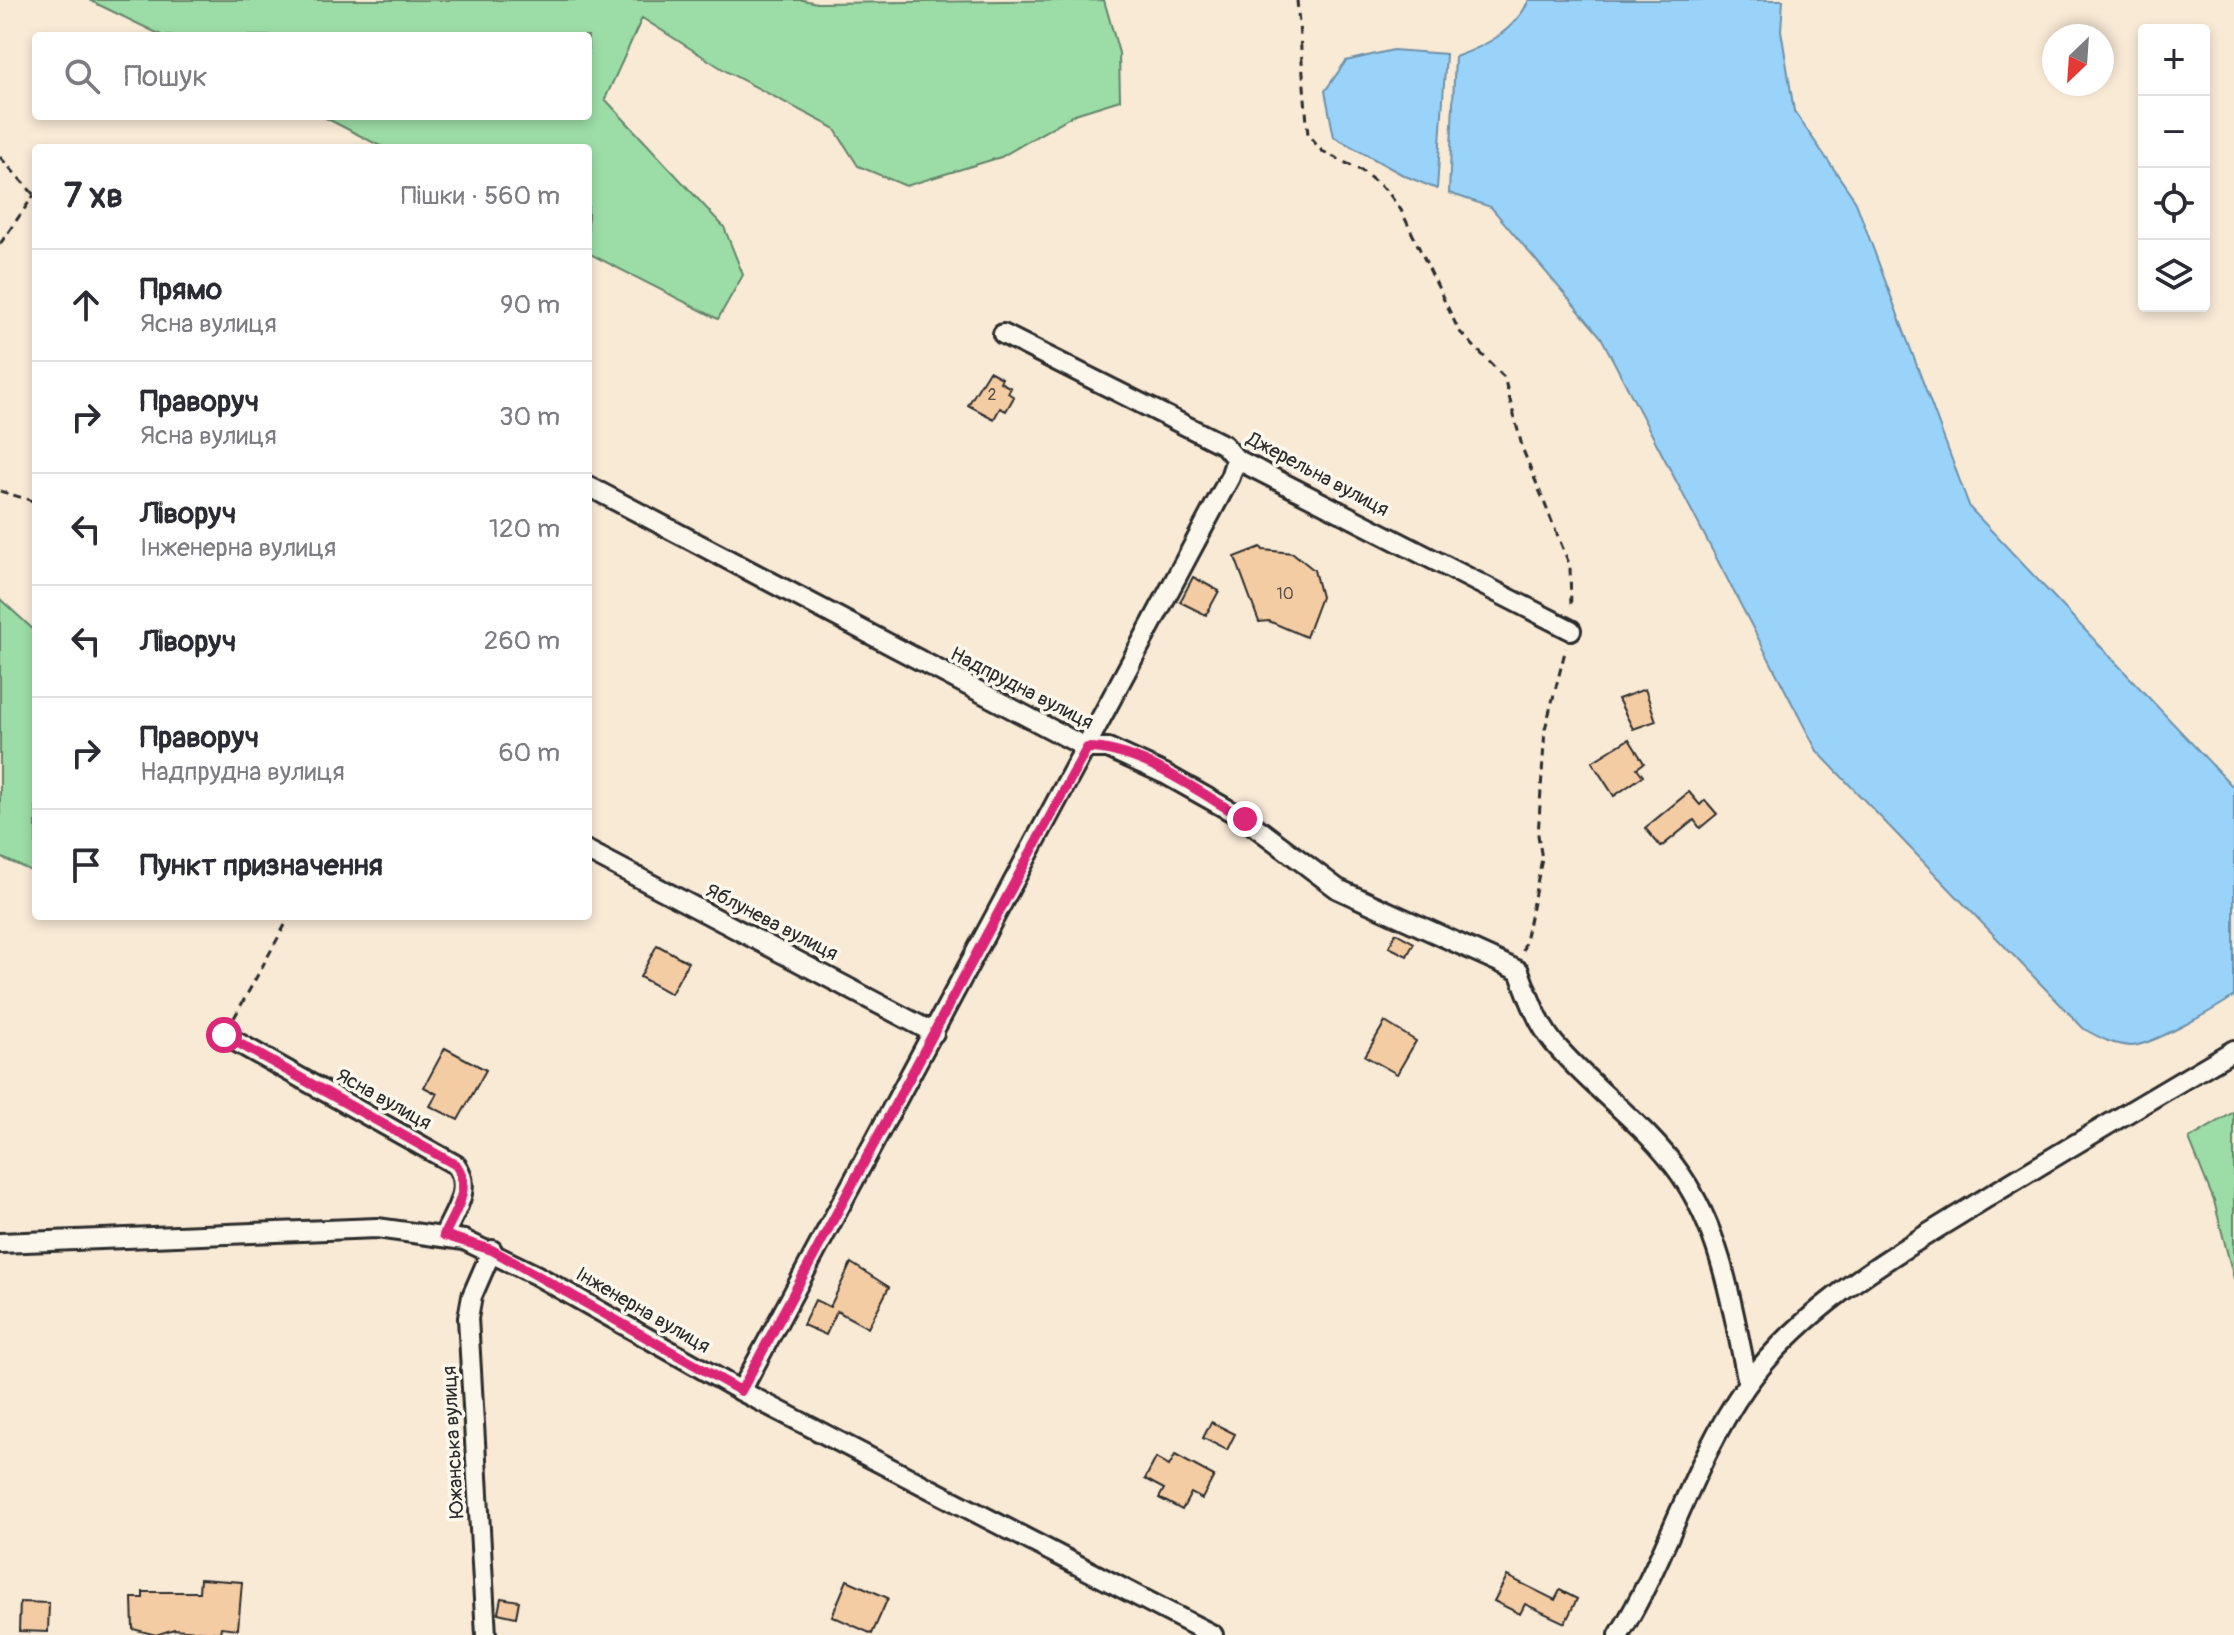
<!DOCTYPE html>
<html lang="uk">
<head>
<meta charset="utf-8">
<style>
  :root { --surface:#fff; --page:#f7f7f7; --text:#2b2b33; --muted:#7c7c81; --line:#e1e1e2 }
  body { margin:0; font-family:Pangolin,sans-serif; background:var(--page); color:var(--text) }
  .controls { position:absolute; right:24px; top:24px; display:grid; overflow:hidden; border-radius:8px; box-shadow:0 4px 12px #0003 }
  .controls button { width:72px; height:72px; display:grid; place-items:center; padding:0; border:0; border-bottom:2px solid var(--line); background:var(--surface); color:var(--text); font:40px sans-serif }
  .compass { position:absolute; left:2042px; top:24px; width:72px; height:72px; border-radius:50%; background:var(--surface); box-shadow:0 4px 12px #0003; rotate:205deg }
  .stop { position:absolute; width:24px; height:24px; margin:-18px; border:6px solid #db2777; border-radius:50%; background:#fff }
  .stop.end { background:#db2777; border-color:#fff; box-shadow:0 2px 8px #0008 }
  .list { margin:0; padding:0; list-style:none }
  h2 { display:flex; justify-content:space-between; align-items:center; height:104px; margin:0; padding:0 32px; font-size:34px }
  h2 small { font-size:26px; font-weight:400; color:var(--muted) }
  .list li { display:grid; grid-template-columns:52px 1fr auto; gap:24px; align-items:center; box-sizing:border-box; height:112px; padding:0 32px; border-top:2px solid var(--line) }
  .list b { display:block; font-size:30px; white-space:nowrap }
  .list p { margin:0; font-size:26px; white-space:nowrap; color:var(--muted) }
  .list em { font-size:26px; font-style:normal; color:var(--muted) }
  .icon { flex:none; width:44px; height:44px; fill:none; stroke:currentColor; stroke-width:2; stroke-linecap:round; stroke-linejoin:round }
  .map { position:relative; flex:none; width:2234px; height:1635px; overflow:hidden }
  .search { position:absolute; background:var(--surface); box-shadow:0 4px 12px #0003; left:32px; top:32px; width:560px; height:88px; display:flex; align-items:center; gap:20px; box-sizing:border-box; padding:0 28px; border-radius:8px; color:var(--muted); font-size:30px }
  .panel { position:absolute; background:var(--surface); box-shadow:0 4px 12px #0003; left:32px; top:144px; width:560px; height:776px; border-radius:8px }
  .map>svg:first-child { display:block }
  .green { fill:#9cdda7; stroke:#648469; stroke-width:2 }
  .water { fill:#9ad3fa; stroke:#6e90a7; stroke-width:2 }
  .building { fill:#f4cca4; stroke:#2b2b2b; stroke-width:2 }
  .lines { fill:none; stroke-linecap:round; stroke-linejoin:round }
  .minor-casing { stroke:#2b2b2b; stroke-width:24 }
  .path { stroke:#2b2b2b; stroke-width:3; stroke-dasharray:8 6; stroke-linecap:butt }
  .minor { stroke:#fbf7ec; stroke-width:18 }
  .route { stroke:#db2777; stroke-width:10 }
  .labels { text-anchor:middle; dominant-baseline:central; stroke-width:7; stroke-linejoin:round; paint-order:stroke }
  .number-label { font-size:16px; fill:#5d5349 }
  .street-label { font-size:20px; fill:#2b2b2b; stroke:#fbf7ec }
</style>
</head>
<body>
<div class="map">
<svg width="2234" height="1635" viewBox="0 0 2234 1635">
  <rect width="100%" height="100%" fill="#f9ead6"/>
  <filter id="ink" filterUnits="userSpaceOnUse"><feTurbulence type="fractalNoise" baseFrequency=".0125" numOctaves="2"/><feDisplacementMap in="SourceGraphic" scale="16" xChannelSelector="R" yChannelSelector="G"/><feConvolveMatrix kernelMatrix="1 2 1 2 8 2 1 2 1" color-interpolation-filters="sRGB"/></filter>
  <g filter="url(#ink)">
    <path class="green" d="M 89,0 L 803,0 L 817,3 L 1104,0 L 1119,53 L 1120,100 L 1075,114 L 1001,157 L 906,186 L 858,166 L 834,128 L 729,73 L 642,18 L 605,99 L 724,227 L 743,275 L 718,319 L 588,253 L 588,148 L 384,148 L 322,116 L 588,116 L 588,36 L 163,36 Z
      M 0,599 L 36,632 L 36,873 L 0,857 Z
      M 2234,1112 L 2234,1279 L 2214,1201 L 2189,1139 Z"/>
    <path class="water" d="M 1529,0 L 1783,0 L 1781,30 L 1794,111 L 1855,200 L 1970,508 L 2234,788 L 2234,996 C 2217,1008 2151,1046 2131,1046 C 2113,1045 2100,1038 2084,1029 L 1817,751 L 1601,337 L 1491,207 L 1449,193 L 1455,57 C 1486,46 1515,31 1529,0 Z
      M 1393,50 L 1446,54 L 1437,189 L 1403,175 L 1334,137 L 1325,91 L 1346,61 Z"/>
    <path class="building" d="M 989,371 L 1002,378 L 1000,382 L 1011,388 L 1008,393 L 1014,397 L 1006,411 L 1000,408 L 994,419 L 968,405 Z
      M 1261,547 L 1263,550 L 1293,553 L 1314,570 L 1321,597 L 1306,637 L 1269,621 L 1259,622 L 1235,557 Z
      M 1193,577 L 1219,591 L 1206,615 L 1180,602 Z
      M 1645,689 L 1656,721 L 1633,729 L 1618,699 Z
      M 1629,739 L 1644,763 L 1637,768 L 1643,776 L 1614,796 L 1592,762 Z
      M 1689,792 L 1700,805 L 1705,800 L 1717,814 L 1700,828 L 1694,820 L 1661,847 L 1645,828 Z
      M 1396,933 L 1414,943 L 1407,956 L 1389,947 Z
      M 657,945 L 688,962 L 671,994 L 640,977 Z
      M 1385,1022 L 1416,1041 L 1397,1074 L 1365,1056 Z
      M 445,1048 L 486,1070 L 458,1120 L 430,1106 L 437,1094 L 424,1087 Z
      M 851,1263 L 889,1287 L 868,1328 L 837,1311 L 826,1335 L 803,1325 L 815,1300 L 830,1307 Z
      M 1211,1422 L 1235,1434 L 1227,1450 L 1203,1438 Z
      M 1175,1455 L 1214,1476 L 1202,1499 L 1191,1493 L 1182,1510 L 1159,1498 L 1164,1489 L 1145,1479 L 1156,1458 L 1169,1466 Z
      M 1507,1576 L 1555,1600 L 1560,1590 L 1577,1599 L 1565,1623 L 1525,1604 L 1520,1614 L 1494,1601 Z
      M 200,1579 L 242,1582 L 238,1629 L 221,1627 L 220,1633 L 174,1629 L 156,1635 L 133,1629 L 132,1598 L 143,1598 L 143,1592 L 199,1592 Z
      M 847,1580 L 888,1598 L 872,1634 L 832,1616 Z
      M 501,1598 L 519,1601 L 516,1617 L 498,1613 Z
      M 20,1602 L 49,1603 L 48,1632 L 19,1631 Z"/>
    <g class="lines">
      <defs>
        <path id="minor" d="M 1003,334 L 1224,445 L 1236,459 L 1571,630
          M 588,486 L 1087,748 L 1108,748 L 1165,774 L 1245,819 L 1338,889 L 1519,971 C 1528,995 1537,1022 1553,1042 C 1592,1089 1646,1124 1681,1175 C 1723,1236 1733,1312 1748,1383
          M 588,851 L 934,1033
          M 224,1035 L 456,1165 C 473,1188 454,1213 444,1235
          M 0,1243 L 377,1228 L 464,1240 L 536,1275 L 741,1391 L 1213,1635
          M 741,1391 L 1230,477 L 1236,459
          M 486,1635 L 468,1318 L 472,1296 L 492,1250
          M 1619,1635 C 1668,1556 1692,1463 1746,1386 C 1804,1305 1896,1254 1978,1203 C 2063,1151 2149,1100 2234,1050"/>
      </defs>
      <use href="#minor" class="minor-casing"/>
      <path class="path" d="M 1297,0 L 1308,135 L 1322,151 L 1362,171 L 1387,191 L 1401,210 L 1459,331 L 1504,377 L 1523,450 L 1570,566 L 1571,609
        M 0,157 L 36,197
        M 0,244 L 34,195
        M 0,491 L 36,502
        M 1523,951 L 1542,859 L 1538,835 L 1545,729 L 1566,648
        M 234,1018 L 290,916"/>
      <use href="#minor" class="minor"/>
    </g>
  </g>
  <g class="lines" filter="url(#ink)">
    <path class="route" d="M 224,1035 L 456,1165 C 473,1188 454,1213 444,1235 L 492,1250 L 741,1391 L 1087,748 C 1141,748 1198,792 1245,819"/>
  </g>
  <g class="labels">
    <g class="number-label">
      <text x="992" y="395">2</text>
      <text x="1285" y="594">10</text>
    </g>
    <g class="street-label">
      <text transform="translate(1318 474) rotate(28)">Джерельна вулиця</text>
      <text transform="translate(1022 688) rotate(27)">Надпрудна вулиця</text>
      <text transform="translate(772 922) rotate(27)">Яблунева вулиця</text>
      <text transform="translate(384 1099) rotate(29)">Ясна вулиця</text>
      <text transform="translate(643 1310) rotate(30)">Інженерна вулиця</text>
      <text transform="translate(453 1442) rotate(-93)">Южанська вулиця</text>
    </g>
  </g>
</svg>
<div class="controls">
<button>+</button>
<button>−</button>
<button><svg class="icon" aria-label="locate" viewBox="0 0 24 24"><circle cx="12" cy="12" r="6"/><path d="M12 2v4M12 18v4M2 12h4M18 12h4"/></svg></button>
<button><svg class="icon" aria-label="layers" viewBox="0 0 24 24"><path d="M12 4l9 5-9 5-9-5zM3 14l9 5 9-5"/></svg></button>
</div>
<svg class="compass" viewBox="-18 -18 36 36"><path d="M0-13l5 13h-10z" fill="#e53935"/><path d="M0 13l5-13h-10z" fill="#7c7c81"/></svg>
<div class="stop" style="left:224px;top:1035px"></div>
<div class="stop end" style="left:1245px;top:819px"></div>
<div class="search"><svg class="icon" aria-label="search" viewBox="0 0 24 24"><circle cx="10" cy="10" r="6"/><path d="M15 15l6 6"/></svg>Пошук</div>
<section class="panel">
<h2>7 хв<small>Пішки · 560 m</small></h2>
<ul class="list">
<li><svg class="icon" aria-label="ahead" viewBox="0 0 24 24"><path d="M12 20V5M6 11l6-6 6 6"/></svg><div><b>Прямо</b><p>Ясна вулиця</p></div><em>90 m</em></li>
<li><svg class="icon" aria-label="right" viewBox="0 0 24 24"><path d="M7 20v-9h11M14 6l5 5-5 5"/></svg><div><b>Праворуч</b><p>Ясна вулиця</p></div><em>30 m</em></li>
<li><svg class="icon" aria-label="left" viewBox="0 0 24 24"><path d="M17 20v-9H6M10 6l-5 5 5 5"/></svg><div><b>Ліворуч</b><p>Інженерна вулиця</p></div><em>120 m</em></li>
<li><svg class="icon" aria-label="left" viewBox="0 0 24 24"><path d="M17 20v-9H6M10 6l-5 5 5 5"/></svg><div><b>Ліворуч</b></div><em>260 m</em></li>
<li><svg class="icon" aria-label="right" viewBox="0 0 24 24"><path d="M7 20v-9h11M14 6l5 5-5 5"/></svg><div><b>Праворуч</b><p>Надпрудна вулиця</p></div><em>60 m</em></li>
<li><svg class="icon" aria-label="arrive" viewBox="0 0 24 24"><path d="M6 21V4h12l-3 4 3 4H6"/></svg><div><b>Пункт призначення</b></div></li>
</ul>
</section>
</div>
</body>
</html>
